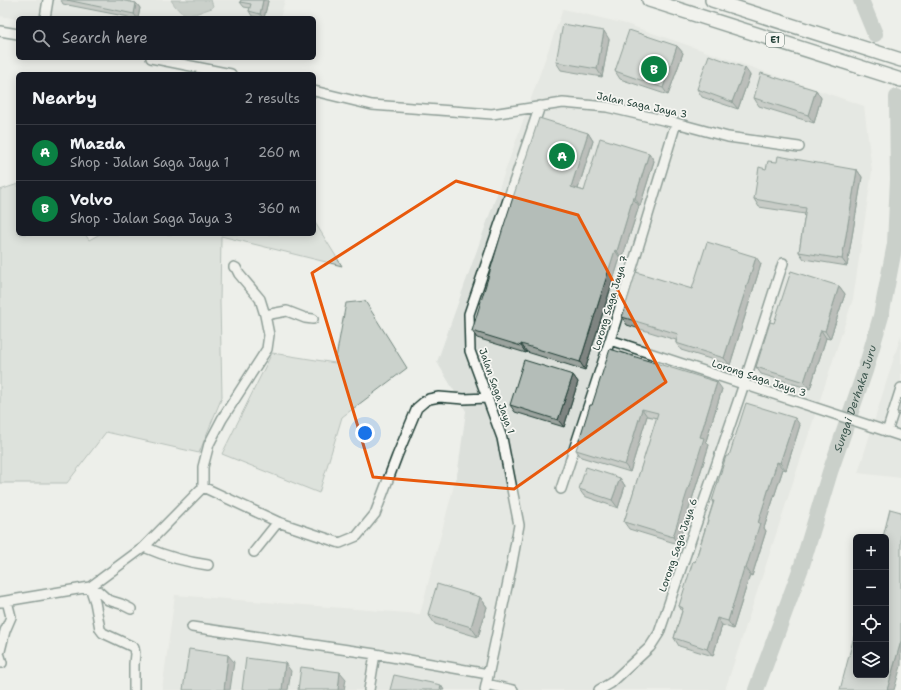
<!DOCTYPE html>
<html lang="en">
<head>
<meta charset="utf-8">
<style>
  :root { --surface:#171b24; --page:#242831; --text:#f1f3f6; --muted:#9ea1a6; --line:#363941; --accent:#0b8043 }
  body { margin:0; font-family:"Shantell Sans",sans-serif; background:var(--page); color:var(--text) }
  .controls { position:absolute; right:12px; bottom:12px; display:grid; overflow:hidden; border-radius:6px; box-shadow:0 2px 10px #0003 }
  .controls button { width:36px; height:36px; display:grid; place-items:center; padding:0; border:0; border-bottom:1px solid var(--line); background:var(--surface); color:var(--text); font:20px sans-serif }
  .you { position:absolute; left:365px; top:433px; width:14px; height:14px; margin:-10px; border:3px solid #fff; border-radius:50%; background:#1a73e8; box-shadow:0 0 0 6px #1a73e833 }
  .badge { display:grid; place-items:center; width:26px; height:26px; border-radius:50%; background:var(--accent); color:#fff; font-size:13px; font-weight:700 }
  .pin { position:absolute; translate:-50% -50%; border:2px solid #fff; box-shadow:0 1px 4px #0006 }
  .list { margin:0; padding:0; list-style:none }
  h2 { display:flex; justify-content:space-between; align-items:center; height:52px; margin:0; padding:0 16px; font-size:17px }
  h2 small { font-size:13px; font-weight:400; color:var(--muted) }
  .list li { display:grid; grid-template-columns:26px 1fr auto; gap:12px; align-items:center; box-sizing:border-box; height:56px; padding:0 16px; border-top:1px solid var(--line) }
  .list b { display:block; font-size:15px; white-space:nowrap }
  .list p { margin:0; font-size:13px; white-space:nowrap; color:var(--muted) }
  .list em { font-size:13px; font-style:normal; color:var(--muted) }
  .icon { flex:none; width:22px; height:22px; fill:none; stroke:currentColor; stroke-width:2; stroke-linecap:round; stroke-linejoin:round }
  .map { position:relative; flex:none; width:901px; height:690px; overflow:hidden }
  .search { position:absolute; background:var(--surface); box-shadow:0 2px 10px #0003; left:16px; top:16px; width:300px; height:44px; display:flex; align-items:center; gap:10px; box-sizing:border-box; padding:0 14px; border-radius:6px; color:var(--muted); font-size:15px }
  .panel { position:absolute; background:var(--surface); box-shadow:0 2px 10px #0003; left:16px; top:72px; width:300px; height:164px; border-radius:6px }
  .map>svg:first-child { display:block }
  .built { fill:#dce0db }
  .green { fill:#cbd2cc; stroke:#758880 }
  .water { fill:#9faaa4; stroke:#6c7e77 }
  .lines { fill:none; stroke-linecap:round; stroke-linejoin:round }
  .river { stroke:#9faaa4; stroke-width:16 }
  .minor-casing { stroke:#1f3d34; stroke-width:12 }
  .highway-casing { stroke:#1f3d34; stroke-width:16 }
  .minor { stroke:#f6f6f2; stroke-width:9 }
  .highway { stroke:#f6f6f2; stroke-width:13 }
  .wall { fill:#9ba39e; stroke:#1f3d34 }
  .shaded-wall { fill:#7e8481; stroke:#1f3d34 }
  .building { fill:#b4bdb8; stroke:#1f3d34 }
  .marked { fill:none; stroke:#e8590c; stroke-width:3; stroke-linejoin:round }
  .labels { text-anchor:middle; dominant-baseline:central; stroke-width:3.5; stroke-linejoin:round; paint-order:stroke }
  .shield { fill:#f6f6f2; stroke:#60746d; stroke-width:1 }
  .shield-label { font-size:9px; font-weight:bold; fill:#1f3d34 }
  .street-label { font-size:10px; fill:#1f3d34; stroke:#f6f6f2 }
  .water-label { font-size:11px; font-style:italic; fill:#3f5850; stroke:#f6f6f2 }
</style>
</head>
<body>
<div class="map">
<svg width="901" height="690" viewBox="0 0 901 690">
  <rect width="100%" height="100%" fill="#edefea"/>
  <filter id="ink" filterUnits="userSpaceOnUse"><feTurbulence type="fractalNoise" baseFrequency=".025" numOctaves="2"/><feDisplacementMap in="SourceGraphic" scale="8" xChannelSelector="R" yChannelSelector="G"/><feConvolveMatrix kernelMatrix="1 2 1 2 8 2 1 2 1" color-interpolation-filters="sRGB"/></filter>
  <g filter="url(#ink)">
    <path class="built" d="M 0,0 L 285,0 L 280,18 L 18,18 L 18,19 L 0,16 Z
      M 563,9 L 626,24 L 864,106 L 872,171 L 853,299 L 725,690 L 162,690 L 175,595 L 420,614 L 458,470 L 466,411 L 437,362 Z
      M 901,335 L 901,478 L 858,473 Z"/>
    <path class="green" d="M 18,184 L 18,234 L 85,234 L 89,240 L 100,234 L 314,234 L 314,221 L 342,266 L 221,236 L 220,302 L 222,397 L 199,453 L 106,432 L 67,483 L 0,483 L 0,190 Z
      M 365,301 L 407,368 L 342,417 L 319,493 L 222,454 L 272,353 L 335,363 L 346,303 Z"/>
    <path class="water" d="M 171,0 L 211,0 L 213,6 L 212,8 C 190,15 185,22 171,0 Z"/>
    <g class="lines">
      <g class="river">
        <path d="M 861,0 L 875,34"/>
        <path id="s1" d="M 756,690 L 802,565 L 830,472 L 865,371 L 881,316 L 895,244 L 898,179 L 897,97"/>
      </g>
      <defs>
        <path id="minor" d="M 45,18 L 48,0
          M 0,31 L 18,34
          M 151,58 L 231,74
          M 314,91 L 372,105 L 492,114 L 563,103 L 607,107 L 676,123 L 728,137 L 799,147
          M 265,315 L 287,311 L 305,318 L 313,319
          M 610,340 L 901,436
          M 887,432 L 901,388
          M 203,487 L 278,522 L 340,543 L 357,536 L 375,514 L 397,456 L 417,408 L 424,402 L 429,399 L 439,397 L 464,399 L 487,398
          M 561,489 L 610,340 L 676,123
          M 144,547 C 165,556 186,562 208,565
          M 254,552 L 278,522
          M 90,587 L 95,602 L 100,629 L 103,633 L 131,646 L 134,648 L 135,654 L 134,664 L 134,690
          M 90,587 L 98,591 L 108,600 L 121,604 L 131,609
          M 0,602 L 90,587 L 144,547 L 203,487 L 203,467 L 209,444 L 222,419 L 267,349 L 269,335 L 265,315 L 260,299 L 239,274 L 236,268 L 234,267
          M 192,627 L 375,654 L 488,674
          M 0,651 L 5,631 L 11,617 L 7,601
          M 0,656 L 2,663
          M 486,684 L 513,690
          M 369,690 L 375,654
          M 485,690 L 511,568 L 519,525 L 502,438 L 470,351 L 469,314 L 540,106
          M 599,690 L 611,683 L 650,647 L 659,633 L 744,384 L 783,263"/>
        <path id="highway" d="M 649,0 L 901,80
          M 712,0 L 901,60"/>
      </defs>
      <use href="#minor" class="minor-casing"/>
      <use href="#highway" class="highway-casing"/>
      <use href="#minor" class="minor"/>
      <use href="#highway" class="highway"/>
    </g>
    <path class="wall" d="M 61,0 L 120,0 L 136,3 L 140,8 L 138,18 L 134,18 L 63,4 Z
      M 241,0 L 267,0 L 268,1 L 264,18 L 252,16 L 249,11 L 250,8 L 244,7 L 240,2 Z
      M 609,39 L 602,77 L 561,70 L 556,62 Z
      M 677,46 L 683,53 L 668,95 L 620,79 L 615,71 Z
      M 750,75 L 738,109 L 702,97 L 697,89 Z
      M 816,90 L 821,98 L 814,123 L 759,106 L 754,98 Z
      M 588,133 L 593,141 L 578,189 L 584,191 L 649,153 L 654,161 L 640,206 L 639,206 L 622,259 L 620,258 L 585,370 L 527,352 L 526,353 L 477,338 L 472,331 Z
      M 766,169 L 857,170 L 862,177 L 847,266 L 804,259 L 799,252 L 805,214 L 759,207 L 754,199 Z
      M 761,264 L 730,365 L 681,350 L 676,343 L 676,340 L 627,325 L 622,317 L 692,289 Z
      M 839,286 L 845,294 L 830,339 L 826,338 L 810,389 L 761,374 L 756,367 L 774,323 Z
      M 573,375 L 578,382 L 564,427 L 515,412 L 510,405 Z
      M 722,389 L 706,441 L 709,445 L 678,544 L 629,529 L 624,522 L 657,418 L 647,416 L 630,472 L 581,457 L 576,450 L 592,405 Z
      M 901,398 L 901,418 L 897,412 Z
      M 800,425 L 786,470 L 783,469 L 764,528 L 766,531 L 752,576 L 750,575 L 733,629 L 722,625 L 713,656 L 679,646 L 674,638 L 682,611 L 679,606 L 695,562 L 713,503 L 712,501 L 729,456 Z
      M 620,478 L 625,486 L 618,508 L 584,496 L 579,489 Z
      M 480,597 L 487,607 L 478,637 L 435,624 L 428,614 Z"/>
    <path class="shaded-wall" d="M 263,0 L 267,0 L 268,1 L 264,18 L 263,18 L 260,14 Z
      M 136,3 L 140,8 L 138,18 L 137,18 L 134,14 Z
      M 604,31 L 609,39 L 602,77 L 597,69 Z
      M 677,46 L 683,53 L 668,95 L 663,88 Z
      M 745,68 L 750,75 L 738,109 L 732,102 Z
      M 816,90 L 821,98 L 814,123 L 808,115 Z
      M 588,133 L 593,141 L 576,195 L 571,187 Z
      M 649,153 L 654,161 L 640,206 L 635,198 Z
      M 857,170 L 862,177 L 847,266 L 842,259 Z
      M 633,198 L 639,206 L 622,259 L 617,251 Z
      M 615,250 L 620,258 L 585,370 L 580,362 Z
      M 756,257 L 761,264 L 730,365 L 724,358 Z
      M 839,286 L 845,294 L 830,339 L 825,331 Z
      M 821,330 L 826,338 L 810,389 L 804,382 Z
      M 521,344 L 527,352 L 526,353 L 521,346 Z
      M 573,375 L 578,382 L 564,427 L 558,420 Z
      M 717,382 L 722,389 L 706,441 L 709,445 L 678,544 L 673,537 L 700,437 Z
      M 642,409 L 647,416 L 630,472 L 625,465 Z
      M 795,418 L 800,425 L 786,470 L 780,463 Z
      M 777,462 L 783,469 L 764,528 L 766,531 L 752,576 L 746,568 L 758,523 Z
      M 620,478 L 625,486 L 618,508 L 612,500 Z
      M 744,568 L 750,575 L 733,629 L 728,621 Z
      M 480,597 L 487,607 L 478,637 L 471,627 Z
      M 717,618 L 722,625 L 713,656 L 707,649 Z
      M 901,641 L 901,666 L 894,690 L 887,690 Z
      M 228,655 L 234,662 L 230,690 L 224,690 Z
      M 285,663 L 291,671 L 288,690 L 282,690 Z
      M 340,672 L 346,679 L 344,690 L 338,690 Z
      M 441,685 L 444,690 L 440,690 Z"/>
    <path class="building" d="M 67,0 L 120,0 L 136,3 L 134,14 Z
      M 241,0 L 263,0 L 260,14 L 249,11 L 251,4 L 240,2 Z
      M 563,24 L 604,31 L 597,69 L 556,62 Z
      M 629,30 L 677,46 L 663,88 L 615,71 Z
      M 709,55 L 745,68 L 732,102 L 697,89 Z
      M 761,73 L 816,90 L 808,115 L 754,98 Z
      M 539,118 L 588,133 L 571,187 L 584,191 L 600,138 L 649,153 L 635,198 L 633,198 L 617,251 L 615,250 L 580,362 L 521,344 L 521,346 L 472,331 L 503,228 Z
      M 778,156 L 857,170 L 842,259 L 799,252 L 806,208 L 754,199 L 759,167 L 766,169 L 768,161 L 777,162 Z
      M 707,242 L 756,257 L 724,358 L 676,343 L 678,334 L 622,317 L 636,272 L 692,289 Z
      M 791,271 L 839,286 L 825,331 L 821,330 L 804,382 L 756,367 L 770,322 L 774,323 Z
      M 610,349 L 717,382 L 700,437 L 704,438 L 673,537 L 624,522 L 658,413 L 642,409 L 625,465 L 576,450 L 590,405 L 592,405 Z
      M 524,360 L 573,375 L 558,420 L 510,405 Z
      M 901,398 L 901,413 L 897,412 Z
      M 746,403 L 795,418 L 780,463 L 777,462 L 758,523 L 760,523 L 746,568 L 744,568 L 728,621 L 717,618 L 707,649 L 674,638 L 683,608 L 679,606 L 693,561 L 695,562 L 714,501 L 712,501 L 726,456 L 729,456 Z
      M 586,467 L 620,478 L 612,500 L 579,489 Z
      M 890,509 L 901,512 L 901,641 L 887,690 L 840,690 L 856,629 L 856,675 L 886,675 L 886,537 L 883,537 Z
      M 437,584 L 480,597 L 471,627 L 428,614 Z
      M 189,649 L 228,655 L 224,690 L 183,690 Z
      M 246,658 L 285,663 L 282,690 L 242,690 Z
      M 301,667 L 340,672 L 338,690 L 298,690 Z
      M 394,675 L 441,685 L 440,690 L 390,690 Z"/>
  </g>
  <path d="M0 0H901V690H0ZM 456,181 L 578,215 L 666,382 L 514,489 L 373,477 L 312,273 Z" fill="#edefea" fill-opacity=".55" fill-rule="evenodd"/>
  <path class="marked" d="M 456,181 L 578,215 L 666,382 L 514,489 L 373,477 L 312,273 Z"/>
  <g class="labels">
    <rect class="shield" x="766" y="33" width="18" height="14" rx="3"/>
    <g class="shield-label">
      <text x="775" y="40">E1</text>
    </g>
    <g class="street-label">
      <text transform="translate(642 105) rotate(12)">Jalan Saga Jaya 3</text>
      <text transform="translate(610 303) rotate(-73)">Lorong Saga Jaya 7</text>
      <text transform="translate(759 378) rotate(18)">Lorong Saga Jaya 3</text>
      <text transform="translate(497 391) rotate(71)">Jalan Saga Jaya 1</text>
      <text transform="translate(678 545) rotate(-71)">Lorong Saga Jaya 6</text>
    </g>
    <g class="water-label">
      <text stroke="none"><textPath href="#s1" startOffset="308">Sungai Derhaka Juru</textPath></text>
    </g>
  </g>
</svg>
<div class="controls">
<button>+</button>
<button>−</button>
<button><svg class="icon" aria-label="locate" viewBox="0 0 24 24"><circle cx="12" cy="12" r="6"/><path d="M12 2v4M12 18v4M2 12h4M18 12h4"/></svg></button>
<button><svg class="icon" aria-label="layers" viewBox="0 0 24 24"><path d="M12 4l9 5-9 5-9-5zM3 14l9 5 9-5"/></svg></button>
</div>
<div class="you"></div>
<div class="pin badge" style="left:562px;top:156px">A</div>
<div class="pin badge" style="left:654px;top:69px">B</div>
<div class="search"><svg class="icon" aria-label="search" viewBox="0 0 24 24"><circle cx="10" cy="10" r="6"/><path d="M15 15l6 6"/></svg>Search here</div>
<section class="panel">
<h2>Nearby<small>2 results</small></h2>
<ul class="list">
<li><span class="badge">A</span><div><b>Mazda</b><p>Shop · Jalan Saga Jaya 1</p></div><em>260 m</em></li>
<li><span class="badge">B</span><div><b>Volvo</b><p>Shop · Jalan Saga Jaya 3</p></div><em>360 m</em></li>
</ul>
</section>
</div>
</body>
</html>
